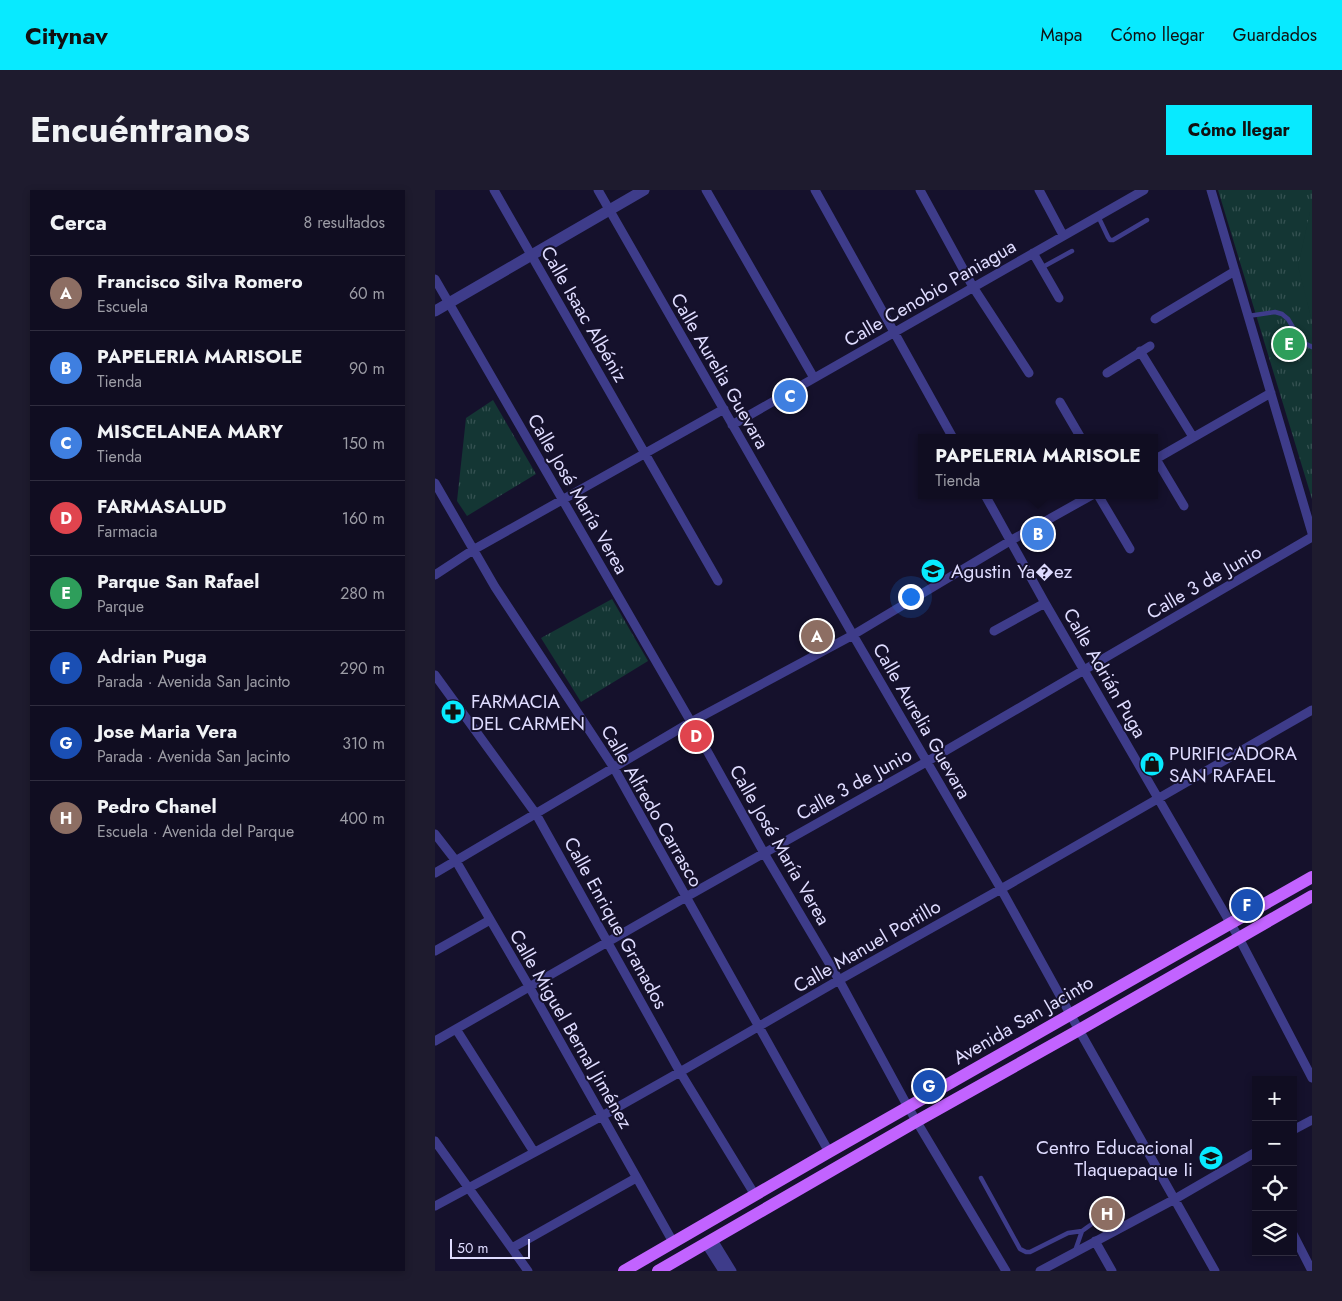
<!DOCTYPE html>
<html lang="es">
<head>
<meta charset="utf-8">
<style>
  :root { --surface:#100d21; --page:#1e1b2e; --text:#f1f3f6; --muted:#9c9ca5; --line:#302d3f; --accent:#08eaff }
  body { margin:0; font-family:Jost,sans-serif; background:var(--page); color:var(--text) }
  .controls { position:absolute; right:15px; bottom:15px; display:grid; overflow:hidden; border-radius:0px; box-shadow:0 2px 8px #0003 }
  .controls button { width:45px; height:45px; display:grid; place-items:center; padding:0; border:0; border-bottom:1px solid var(--line); background:var(--surface); color:var(--text); font:25px sans-serif }
  .scale { position:absolute; left:15px; bottom:12px; width:80px; box-sizing:border-box; padding-left:5px; border:2px solid #dfdcff; border-top:0; font-size:14px; line-height:18px; white-space:nowrap; color:#dfdcff; -webkit-text-stroke:4px #15112c; paint-order:stroke }
  .you { position:absolute; left:475px; top:406px; width:18px; height:18px; margin:-12px; border:4px solid #fff; border-radius:50%; background:#1a73e8; box-shadow:0 0 0 8px #1a73e833 }
  .badge { display:grid; place-items:center; width:32px; height:32px; border-radius:50%; background:var(--accent); color:#fff; font-size:16px; font-weight:700 }
  .pin { position:absolute; translate:-50% -50%; border:2px solid #fff; box-shadow:0 1px 5px #0006 }
  .popup { position:absolute; left:483px; top:244px; width:240px; height:65px; box-sizing:border-box; display:grid; place-content:center; border-radius:0px; background:var(--surface); filter:drop-shadow(0 1px 4px #0005); font-size:16px; white-space:nowrap; color:var(--muted) }
  .popup b { font-size:19px; color:var(--text) }
  .popup::after { content:''; position:absolute; left:50%; top:100%; margin-left:-10px; border:10px solid transparent; border-top-color:var(--surface) }
  .list { margin:0; padding:0; list-style:none }
  h2 { display:flex; justify-content:space-between; align-items:center; height:65px; margin:0; padding:0 20px; font-size:21px }
  h2 small { font-size:16px; font-weight:400; color:var(--muted) }
  .list li { display:grid; grid-template-columns:32px 1fr auto; gap:15px; align-items:center; box-sizing:border-box; height:75px; padding:0 20px; border-top:1px solid var(--line) }
  .list b { display:block; font-size:19px; white-space:nowrap }
  .list p { margin:0; font-size:16px; white-space:nowrap; color:var(--muted) }
  .list em { font-size:16px; font-style:normal; color:var(--muted) }
  .icon { flex:none; width:28px; height:28px; fill:none; stroke:currentColor; stroke-width:2; stroke-linecap:round; stroke-linejoin:round }
  .map { position:relative; flex:none; width:877px; height:1081px; overflow:hidden; border-radius:0px }
  header { display:flex; align-items:center; gap:30px; box-sizing:border-box; height:70px; padding:0 25px; background:var(--accent); color:#111 }
  header strong { font-size:24px }
  nav { display:flex; gap:28px; margin-inline-start:auto; font-size:18px }
  .intro { display:flex; align-items:center; justify-content:space-between; box-sizing:border-box; height:120px; padding:0 30px }
  h1 { margin:0; font-size:35px }
  .button { padding:12px 22px; border-radius:0px; background:var(--accent); color:#111; font-size:18px; font-weight:700 }
  main { display:flex; gap:30px; padding:0 30px }
  aside { flex:1; background:var(--surface); border-radius:0px; box-shadow:0 2px 8px #0003 }
  .map>svg:first-child { display:block }
  .park { fill:url(#park-tufts) }
  .pitch { fill:#143634 }
  .lines { fill:none; stroke-linecap:round; stroke-linejoin:round }
  .service { stroke:#3e3c8a; stroke-width:4.5 }
  .minor { stroke:#3e3c8a; stroke-width:9 }
  .tertiary { stroke:#3e3c8a; stroke-width:11 }
  .primary { stroke:#c263ff; stroke-width:12 }
  .labels { text-anchor:middle; dominant-baseline:central; stroke-width:4; stroke-linejoin:round; paint-order:stroke }
  .street-label { font-size:19px; fill:#dfdcff; stroke:#15112c }
  .poi-label { font-size:19px; fill:#dfdcff; stroke:#15112c; text-anchor:start }
</style>
</head>
<body>
<header>
<strong>Citynav</strong>
<nav><a>Mapa</a><a>Cómo llegar</a><a>Guardados</a></nav>
</header>
<div class="intro"><h1>Encuéntranos</h1><a class="button">Cómo llegar</a></div>
<main>
<aside>
<h2>Cerca<small>8 resultados</small></h2>
<ul class="list">
<li><span class="badge" style="background:#8d6e63">A</span><div><b>Francisco Silva Romero</b><p>Escuela</p></div><em>60 m</em></li>
<li><span class="badge" style="background:#3f7fe0">B</span><div><b>PAPELERIA MARISOLE</b><p>Tienda</p></div><em>90 m</em></li>
<li><span class="badge" style="background:#3f7fe0">C</span><div><b>MISCELANEA MARY</b><p>Tienda</p></div><em>150 m</em></li>
<li><span class="badge" style="background:#e0444e">D</span><div><b>FARMASALUD</b><p>Farmacia</p></div><em>160 m</em></li>
<li><span class="badge" style="background:#2e9e5b">E</span><div><b>Parque San Rafael</b><p>Parque</p></div><em>280 m</em></li>
<li><span class="badge" style="background:#1a4fb4">F</span><div><b>Adrian Puga</b><p>Parada · Avenida San Jacinto</p></div><em>290 m</em></li>
<li><span class="badge" style="background:#1a4fb4">G</span><div><b>Jose Maria Vera</b><p>Parada · Avenida San Jacinto</p></div><em>310 m</em></li>
<li><span class="badge" style="background:#8d6e63">H</span><div><b>Pedro Chanel</b><p>Escuela · Avenida del Parque</p></div><em>400 m</em></li>
</ul>
</aside>
<div class="map">
<svg width="877" height="1081" viewBox="0 0 877 1081">
  <defs>
    <pattern id="park-tufts" width="24" height="20" patternUnits="userSpaceOnUse" patternTransform="scale(1.25)"><rect width="24" height="20" fill="#143634"/><path d="M3 7l-1-3M5 7V3M7 7l1-3M15 17l-1-3M17 17v-4M19 17l1-3" fill="none" stroke="#365252"/></pattern>
  </defs>
  <rect width="100%" height="100%" fill="#15112c"/>
  <path class="park" d="M 783,0 L 877,0 L 877,309 Z
    M 58,210 L 101,284 L 32,326 L 22,311 L 31,228 Z
    M 177,409 L 213,471 L 146,512 L 106,448 Z"/>
  <path class="pitch" d="M 877,20 L 877,131 L 863,76 L 875,22 Z"/>
  <g class="lines">
    <path class="service" d="M 663,26 L 673,47 L 675,50 L 678,50 L 712,30
      M 606,78 L 637,61
      M 813,126 L 840,122 L 847,124 L 853,129 L 866,151 L 877,157
      M 546,988 L 585,1059 L 591,1062 L 595,1062 L 633,1043 L 647,1041
      M 640,1061 L 647,1041 L 661,1031 L 684,1037"/>
    <path class="minor" d="M 59,0 L 283,391
      M 163,0 L 418,445 L 566,699 L 644,840 L 780,1081
      M 271,0 L 379,188
      M 380,0 L 518,248
      M 485,0 L 538,97 L 594,183
      M 604,0 L 628,45
      M 776,0 L 877,343
      M 598,63 L 624,108
      M 0,89 L 256,532 L 329,663 L 404,790 L 473,917 L 571,1081
      M 720,129 L 800,81
      M 705,161 L 758,247
      M 672,183 L 715,156
      M 625,212 L 646,248
      M 297,235 L 709,0
      M 721,269 L 749,316
      M 719,270 L 836,203
      M 0,293 L 60,397 L 179,578 L 394,962
      M 550,305 L 610,413 L 804,748 L 877,888
      M 663,305 L 695,359
      M 0,385 L 38,360 L 289,219
      M 559,441 L 610,413
      M 0,485 L 101,624 L 245,882 L 320,1005
      M 0,644 L 21,671 L 95,798 L 238,1052
      M 0,683 L 256,532 L 418,445 L 575,351 L 657,305
      M 0,761 L 55,730
      M 21,839 L 99,962
      M 0,851 L 251,707 L 493,571 L 877,347
      M 858,940 L 877,930
      M 0,951 L 93,1081
      M 0,1016 L 167,926 L 245,882 L 404,790 L 566,699 L 877,520
      M 858,1044 L 877,1081
      M 278,1050 L 297,1081
      M 660,1051 L 677,1081
      M 271,1054 L 288,1081
      M 77,1058 L 201,988
      M 605,1081 L 740,1009 L 821,962"/>
    <path class="tertiary" d="M 0,121 L 209,0"/>
    <path class="primary" d="M 189,1081 L 394,962 L 877,687
      M 223,1081 L 482,931 L 644,840 L 877,706"/>
  </g>
  <defs>
    <symbol id="school-disc" viewBox="-11 -11 22 22"><circle r="9.5" fill="#08eaff" stroke="#15112c"/><path d="M0-5L7-2L0 1L-7-2ZM-4 1L0 2.5L4 1V4Q0 6-4 4Z" fill="#111"/></symbol>
    <symbol id="pharmacy-disc" viewBox="-11 -11 22 22"><circle r="9.5" fill="#08eaff" stroke="#15112c"/><path d="M-2-6h4v4h4v4h-4v4h-4v-4h-4v-4h4Z" fill="#111"/></symbol>
    <symbol id="shop-disc" viewBox="-11 -11 22 22"><circle r="9.5" fill="#08eaff" stroke="#15112c"/><path d="M-5-2.5h2.3a2.7 3.5 0 0 1 5.4 0H5L5.5 6h-11ZM-1.5-2.5h3a1.5 2.3 0 0 0-3 0Z" fill="#111"/></symbol>
  </defs>
  <g fill-rule="evenodd">
    <use href="#school-disc" x="484" y="367" width="28" height="28"/>
    <use href="#pharmacy-disc" x="4" y="508" width="28" height="28"/>
    <use href="#shop-disc" x="703" y="560" width="28" height="28"/>
    <use href="#school-disc" x="762" y="954" width="28" height="28"/>
  </g>
  <g class="labels">
    <g class="street-label">
      <text transform="translate(495 103) rotate(-30)">Calle Cenobio Paniagua</text>
      <text transform="translate(149 124) rotate(60)">Calle Isaac Albéniz</text>
      <text transform="translate(285 181) rotate(60)">Calle Aurelia Guevara</text>
      <text transform="translate(143 304) rotate(60)">Calle José María Verea</text>
      <text transform="translate(769 392) rotate(-30)">Calle 3 de Junio</text>
      <text transform="translate(670 483) rotate(60)">Calle Adrián Puga</text>
      <text transform="translate(487 531) rotate(60)">Calle Aurelia Guevara</text>
      <text transform="translate(419 594) rotate(-29)">Calle 3 de Junio</text>
      <text transform="translate(217 616) rotate(60)">Calle Alfredo Carrasco</text>
      <text transform="translate(345 655) rotate(60)">Calle José María Verea</text>
      <text transform="translate(181 733) rotate(61)">Calle Enrique Granados</text>
      <text transform="translate(432 756) rotate(-30)">Calle Manuel Portillo</text>
      <text transform="translate(588 830) rotate(-30)">Avenida San Jacinto</text>
      <text transform="translate(136 839) rotate(60)">Calle Miguel Bernal Jiménez</text>
    </g>
    <g class="poi-label">
      <text x="516" y="381">Agustin Ya�ez</text>
      <text x="36" y="511">FARMACIA<tspan x="36" dy="22">DEL CARMEN</tspan></text>
      <text x="734" y="563">PURIFICADORA<tspan x="734" dy="22">SAN RAFAEL</tspan></text>
      <text x="758" y="957" text-anchor="end">Centro Educacional<tspan x="758" dy="22">Tlaquepaque Ii</tspan></text>
    </g>
  </g>
</svg>
<div class="controls">
<button>+</button>
<button>−</button>
<button><svg class="icon" aria-label="locate" viewBox="0 0 24 24"><circle cx="12" cy="12" r="6"/><path d="M12 2v4M12 18v4M2 12h4M18 12h4"/></svg></button>
<button><svg class="icon" aria-label="layers" viewBox="0 0 24 24"><path d="M12 4l9 5-9 5-9-5zM3 14l9 5 9-5"/></svg></button>
</div>
<div class="scale">50 m</div>
<div class="you"></div>
<div class="pin badge" style="left:382px;top:446px;background:#8d6e63">A</div>
<div class="pin badge" style="left:603px;top:344px;background:#3f7fe0">B</div>
<div class="popup"><b>PAPELERIA MARISOLE</b>Tienda</div>
<div class="pin badge" style="left:355px;top:206px;background:#3f7fe0">C</div>
<div class="pin badge" style="left:261px;top:546px;background:#e0444e">D</div>
<div class="pin badge" style="left:854px;top:154px;background:#2e9e5b">E</div>
<div class="pin badge" style="left:812px;top:715px;background:#1a4fb4">F</div>
<div class="pin badge" style="left:494px;top:896px;background:#1a4fb4">G</div>
<div class="pin badge" style="left:672px;top:1024px;background:#8d6e63">H</div>
</div>
</main>
</body>
</html>
